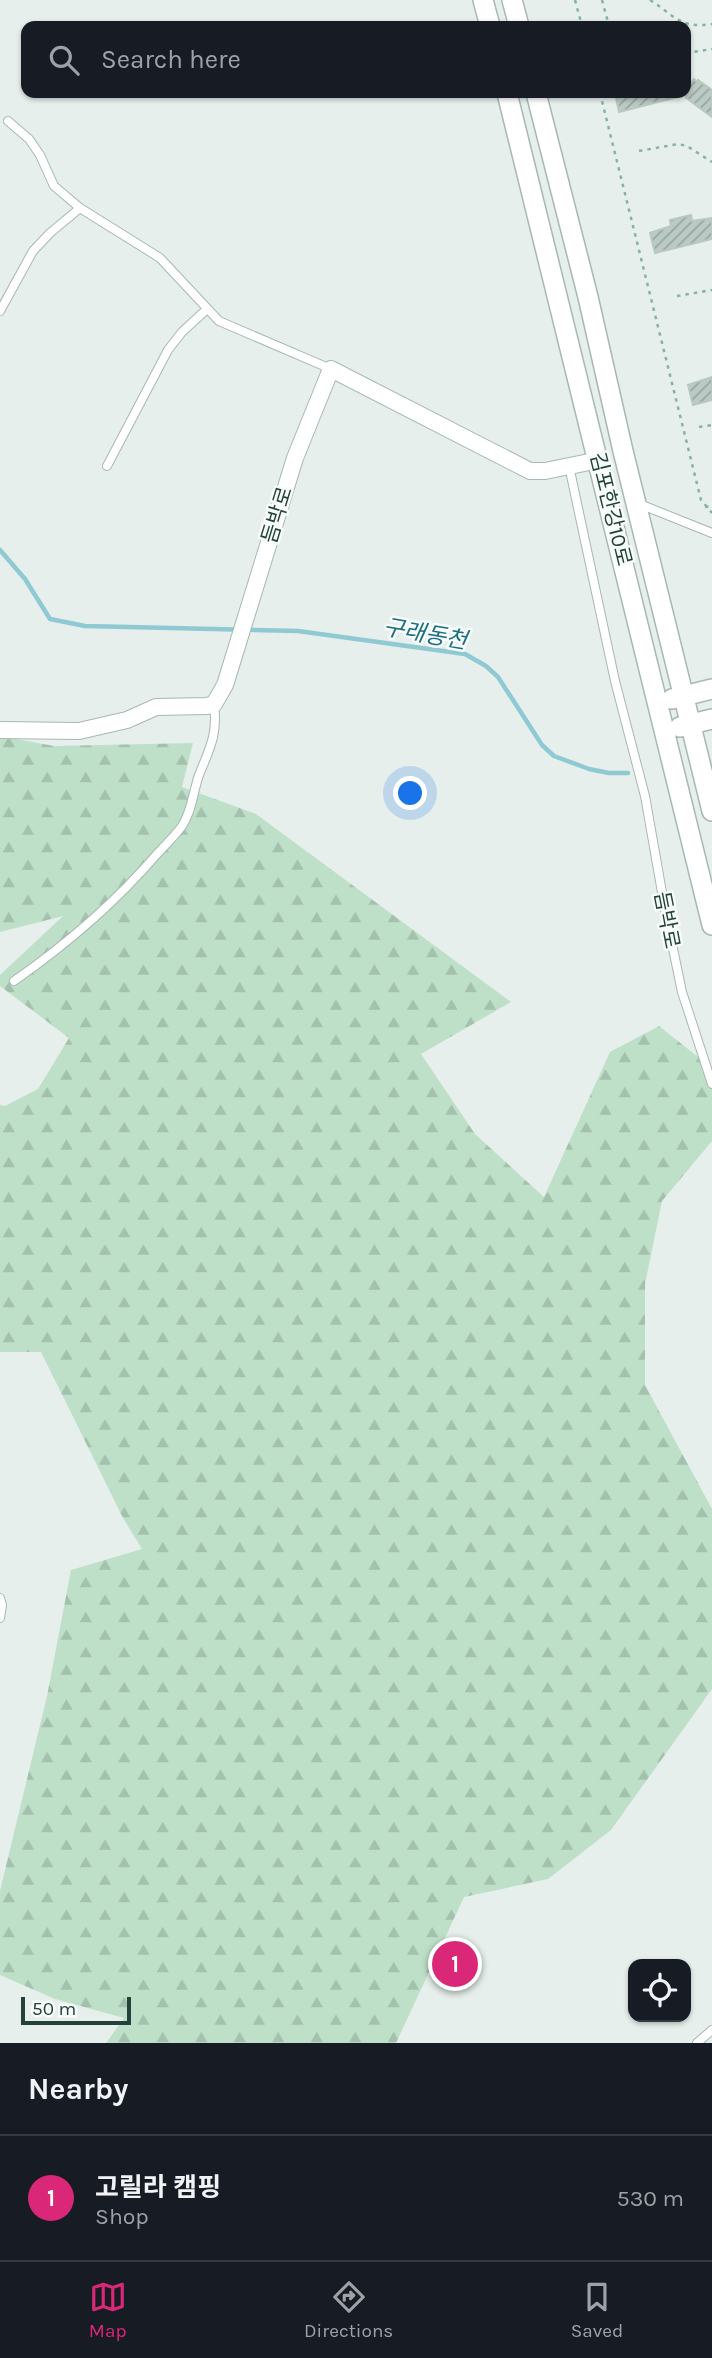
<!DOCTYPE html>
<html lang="en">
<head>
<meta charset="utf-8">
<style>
  :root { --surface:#171b24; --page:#242831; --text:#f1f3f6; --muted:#9ea1a6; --line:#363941; --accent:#db2777 }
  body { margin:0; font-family:Karla,"Noto Sans KR",sans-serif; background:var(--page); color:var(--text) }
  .controls { position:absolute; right:21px; bottom:21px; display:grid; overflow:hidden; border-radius:14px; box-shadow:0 2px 5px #0004 }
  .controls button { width:63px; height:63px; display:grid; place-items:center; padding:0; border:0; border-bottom:2px solid var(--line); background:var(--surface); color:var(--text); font:35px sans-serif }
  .scale { position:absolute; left:21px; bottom:18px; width:110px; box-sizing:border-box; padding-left:7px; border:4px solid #24423a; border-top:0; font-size:19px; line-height:24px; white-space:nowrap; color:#24423a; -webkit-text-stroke:5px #f7fbf9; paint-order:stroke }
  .you { position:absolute; left:411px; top:794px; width:24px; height:24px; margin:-18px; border:5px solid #fff; border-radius:50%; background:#1a73e8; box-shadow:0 0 0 10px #1a73e833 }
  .badge { display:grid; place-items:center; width:46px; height:46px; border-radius:50%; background:var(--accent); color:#fff; font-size:23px; font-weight:700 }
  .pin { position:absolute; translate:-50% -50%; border:4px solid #fff; box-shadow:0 2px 7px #0006 }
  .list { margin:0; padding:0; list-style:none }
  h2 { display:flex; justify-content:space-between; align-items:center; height:91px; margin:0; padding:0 28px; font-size:30px }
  h2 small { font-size:23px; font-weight:400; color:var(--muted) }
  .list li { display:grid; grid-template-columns:46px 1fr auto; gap:21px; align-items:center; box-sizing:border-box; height:126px; padding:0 28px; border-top:2px solid var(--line) }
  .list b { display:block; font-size:26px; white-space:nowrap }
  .list p { margin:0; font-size:23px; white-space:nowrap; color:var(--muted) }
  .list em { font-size:23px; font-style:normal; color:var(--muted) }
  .icon { flex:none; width:38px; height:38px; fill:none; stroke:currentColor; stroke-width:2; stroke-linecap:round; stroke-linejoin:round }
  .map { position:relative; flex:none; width:712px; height:2043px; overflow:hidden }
  .search { position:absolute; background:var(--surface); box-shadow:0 2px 5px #0004; left:21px; right:21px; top:21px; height:77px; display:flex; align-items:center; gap:18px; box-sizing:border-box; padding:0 24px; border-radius:14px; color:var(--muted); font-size:26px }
  .sheet { height:217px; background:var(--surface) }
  nav { display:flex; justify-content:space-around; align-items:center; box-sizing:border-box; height:98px; border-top:2px solid var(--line); background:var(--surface); font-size:19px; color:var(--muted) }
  nav a { display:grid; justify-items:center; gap:4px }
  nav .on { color:var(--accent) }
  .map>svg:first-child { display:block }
  .forest { fill:url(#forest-firs) }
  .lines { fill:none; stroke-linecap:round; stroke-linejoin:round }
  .stream { stroke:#8ec9d4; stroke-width:4.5 }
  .building { fill:url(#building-hatch); stroke:#b8c9c2; stroke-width:2 }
  .service-casing { stroke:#a8b8b2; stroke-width:10 }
  .minor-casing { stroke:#a8b8b2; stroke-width:18 }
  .tertiary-casing { stroke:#a8b8b2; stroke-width:22 }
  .path { stroke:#86b3a5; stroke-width:2.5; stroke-dasharray:3.5 5; stroke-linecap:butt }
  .service { stroke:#fff; stroke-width:8 }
  .minor { stroke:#fff; stroke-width:16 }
  .tertiary { stroke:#fff; stroke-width:19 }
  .labels { text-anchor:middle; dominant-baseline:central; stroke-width:5; stroke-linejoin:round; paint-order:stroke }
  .street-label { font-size:21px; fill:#24423a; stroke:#f7fbf9 }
  .water-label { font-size:23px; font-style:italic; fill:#1c6f80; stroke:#f7fbf9 }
</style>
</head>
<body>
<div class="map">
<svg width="712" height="2043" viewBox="0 0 712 2043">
  <defs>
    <pattern id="forest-firs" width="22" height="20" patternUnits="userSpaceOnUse" patternTransform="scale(1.75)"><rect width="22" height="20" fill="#bfe0c8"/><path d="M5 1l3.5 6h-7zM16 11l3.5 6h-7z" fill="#a4c1ad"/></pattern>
    <pattern id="building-hatch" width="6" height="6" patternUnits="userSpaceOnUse" patternTransform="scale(1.75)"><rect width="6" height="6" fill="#bbcac4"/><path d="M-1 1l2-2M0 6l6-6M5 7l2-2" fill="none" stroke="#98a6a0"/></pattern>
  </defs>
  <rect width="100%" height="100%" fill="#e6efeb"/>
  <path class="forest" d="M 0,736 L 54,746 L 193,743 L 182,787 L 256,814 L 511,1002 L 421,1054 L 475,1134 L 544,1197 L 610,1052 L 659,1026 L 712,1068 L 712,1141 L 662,1201 L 645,1284 L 645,1385 L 712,1509 L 712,1689 L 611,1830 L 548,1879 L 464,1897 L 396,2043 L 106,2043 L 124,2018 L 55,1999 L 0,1975 L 0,1891 L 47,1696 L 71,1570 L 142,1549 L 123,1518 L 41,1352 L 0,1352 L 0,1105 L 5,1106 L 38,1089 L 69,1038 L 0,986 L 0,975 L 63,916 L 0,932 Z"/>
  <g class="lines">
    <path class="stream" d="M 0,550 L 25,579 L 50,619 L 85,626 L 298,631 L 465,654 L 486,666 L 498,677 L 542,745 L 554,756 L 589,769 L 609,773 L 628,773"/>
  </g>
  <path class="building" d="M 694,79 L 697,82 L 698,80 L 712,90 L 712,117 L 686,98 L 686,90 Z
    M 615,93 L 678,93 L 678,97 L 619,112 Z
    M 691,215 L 692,221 L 712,218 L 712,239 L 655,253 L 650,233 L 671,226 L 670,220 Z
    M 712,377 L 712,400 L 693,405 L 688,385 Z"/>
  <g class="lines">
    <defs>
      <path id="service" d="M 8,121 L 29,139 L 40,155 L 54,186 L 80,208 L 160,258 L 219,321 L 331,369
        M 0,311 L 33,251 L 50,233 L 80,208
        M 107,466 L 168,350 L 182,332 L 206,310
        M 569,466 L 615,681 L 645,796 L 666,915 L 682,992 L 712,1084
        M 637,503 L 712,533
        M 14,981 C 67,944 115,903 157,854 C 165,845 175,836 182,826 C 192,811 193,792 199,775 C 210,748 218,734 214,704
        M 0,1598 L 2,1605 L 0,1618
        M 697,2043 L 712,2030"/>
      <path id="minor" d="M 0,730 L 79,731 L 127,720 L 156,707 L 207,706 L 214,704 L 225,685 L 295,458 L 331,369 L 530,471 L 545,471 L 599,460"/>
      <path id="tertiary" d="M 483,0 L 490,26
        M 512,0 L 519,26
        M 507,93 L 712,925
        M 536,93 L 588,297 L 623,451 L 712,811
        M 672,699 L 712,689
        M 680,727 L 712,719"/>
    </defs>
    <use href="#service" class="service-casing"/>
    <use href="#minor" class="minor-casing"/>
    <use href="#tertiary" class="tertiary-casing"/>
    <path class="path" d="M 575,0 L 582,26
      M 602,0 L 609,26
      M 650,0 C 675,16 680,29 712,24
      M 686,53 L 712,49
      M 600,93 L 701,500 L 712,513
      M 639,151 L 678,144 L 687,146 L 712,162
      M 677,296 L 712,290
      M 699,427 L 712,425
      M 705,507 L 712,506"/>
    <use href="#service" class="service"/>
    <use href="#minor" class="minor"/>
    <use href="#tertiary" class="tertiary"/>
  </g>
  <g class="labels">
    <g class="street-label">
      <text transform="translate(611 509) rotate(76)">김포한강10로</text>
      <text transform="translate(277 515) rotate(-73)">듬박로</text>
      <text transform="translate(667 920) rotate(79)">듬박로</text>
    </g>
    <g class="water-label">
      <text transform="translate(425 634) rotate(10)">구래동천</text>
    </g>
  </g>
</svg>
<div class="controls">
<button><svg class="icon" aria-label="locate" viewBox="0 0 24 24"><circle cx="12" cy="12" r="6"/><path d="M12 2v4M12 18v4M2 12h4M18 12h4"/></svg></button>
</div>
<div class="scale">50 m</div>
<div class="you"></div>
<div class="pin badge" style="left:455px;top:1964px">1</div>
<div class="search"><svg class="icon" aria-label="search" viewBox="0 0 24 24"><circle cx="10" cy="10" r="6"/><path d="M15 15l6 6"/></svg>Search here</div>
</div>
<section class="sheet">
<h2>Nearby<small></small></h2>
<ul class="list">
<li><span class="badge">1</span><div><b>고릴라 캠핑</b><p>Shop</p></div><em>530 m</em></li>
</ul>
</section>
<nav>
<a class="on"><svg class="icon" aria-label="map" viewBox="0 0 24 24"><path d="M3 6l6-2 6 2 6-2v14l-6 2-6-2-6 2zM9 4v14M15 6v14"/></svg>Map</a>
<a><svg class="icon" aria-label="directions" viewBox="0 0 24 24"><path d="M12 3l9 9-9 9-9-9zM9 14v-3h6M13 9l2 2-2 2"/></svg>Directions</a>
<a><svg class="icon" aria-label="saved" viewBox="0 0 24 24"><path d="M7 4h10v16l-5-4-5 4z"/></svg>Saved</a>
</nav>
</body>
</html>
